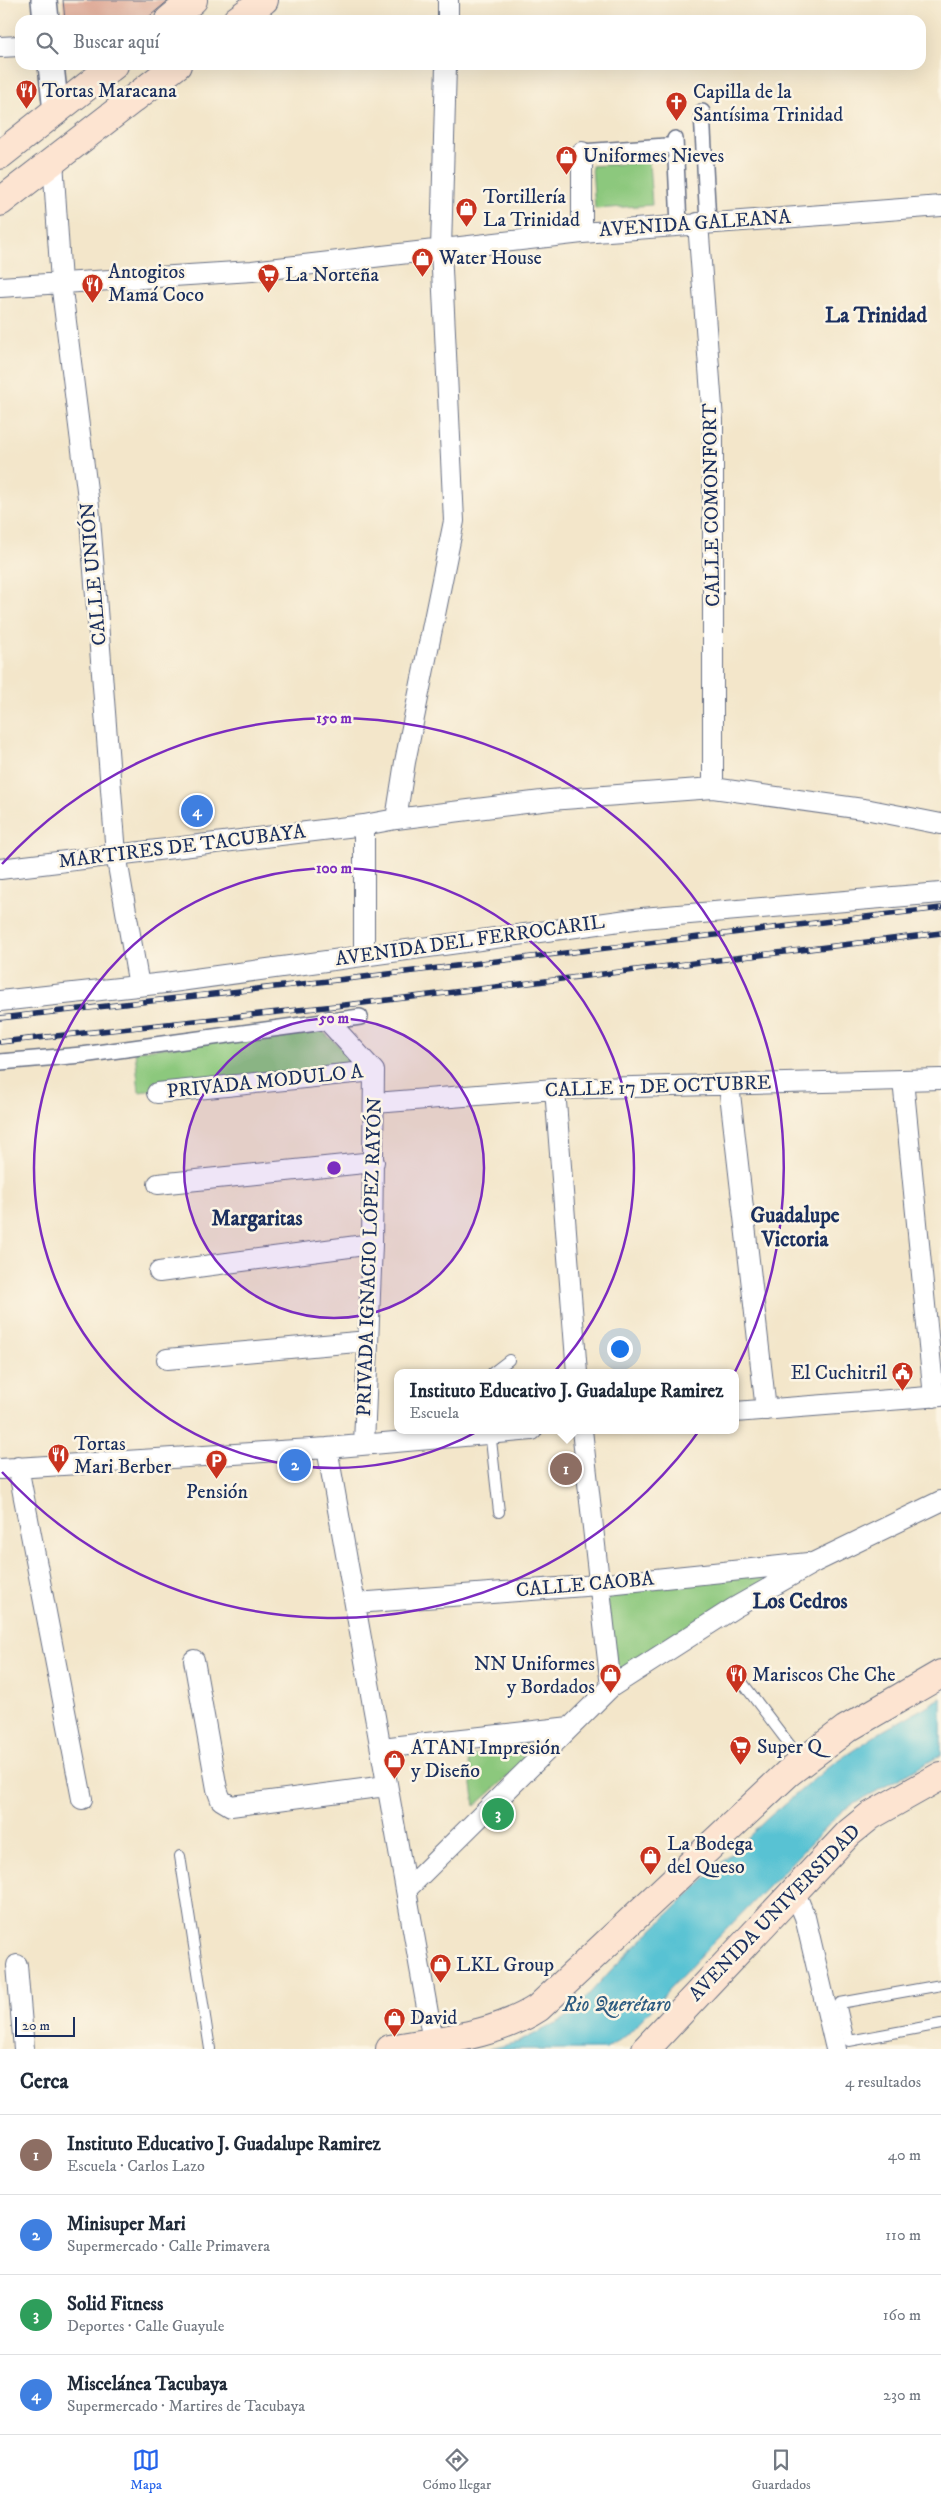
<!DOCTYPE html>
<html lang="es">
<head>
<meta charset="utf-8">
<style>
  :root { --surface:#fff; --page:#f6f6f7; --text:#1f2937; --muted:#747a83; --line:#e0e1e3; --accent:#2563eb }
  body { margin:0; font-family:"IM FELL DW Pica",serif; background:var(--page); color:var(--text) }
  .scale { position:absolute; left:15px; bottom:12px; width:60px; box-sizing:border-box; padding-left:5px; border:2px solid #1b2f5e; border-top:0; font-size:14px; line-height:18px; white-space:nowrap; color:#1b2f5e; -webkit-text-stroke:4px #fcf5e5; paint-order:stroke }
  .you { position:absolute; left:619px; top:1348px; width:18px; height:18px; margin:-12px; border:4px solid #fff; border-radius:50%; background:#1a73e8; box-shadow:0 0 0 8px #1a73e833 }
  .badge { display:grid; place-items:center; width:32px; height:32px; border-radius:50%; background:var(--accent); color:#fff; font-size:16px; font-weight:700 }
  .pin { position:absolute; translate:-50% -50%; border:2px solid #fff; box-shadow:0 1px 5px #0006 }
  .popup { position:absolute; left:394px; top:1369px; width:345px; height:65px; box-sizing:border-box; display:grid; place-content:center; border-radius:10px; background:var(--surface); filter:drop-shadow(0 1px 4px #0005); font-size:16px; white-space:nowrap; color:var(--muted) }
  .popup b { font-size:19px; color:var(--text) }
  .popup::after { content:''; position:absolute; left:50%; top:100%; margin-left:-10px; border:10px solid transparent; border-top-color:var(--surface) }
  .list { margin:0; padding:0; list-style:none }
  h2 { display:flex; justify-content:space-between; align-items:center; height:65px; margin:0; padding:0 20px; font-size:21px }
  h2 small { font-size:16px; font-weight:400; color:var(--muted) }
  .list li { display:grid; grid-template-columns:32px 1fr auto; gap:15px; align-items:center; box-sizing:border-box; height:80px; padding:0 20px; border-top:1px solid var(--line) }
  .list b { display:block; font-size:19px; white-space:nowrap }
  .list p { margin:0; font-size:16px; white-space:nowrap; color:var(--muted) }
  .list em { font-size:16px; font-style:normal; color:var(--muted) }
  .icon { flex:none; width:28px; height:28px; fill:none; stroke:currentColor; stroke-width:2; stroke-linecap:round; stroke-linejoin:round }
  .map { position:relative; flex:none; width:941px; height:2049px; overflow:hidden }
  .search { position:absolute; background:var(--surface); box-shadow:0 5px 20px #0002; left:15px; right:15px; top:15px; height:55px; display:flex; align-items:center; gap:12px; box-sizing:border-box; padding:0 18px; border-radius:15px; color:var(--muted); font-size:19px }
  .sheet { height:385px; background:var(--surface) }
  nav { display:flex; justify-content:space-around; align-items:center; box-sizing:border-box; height:70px; border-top:1px solid var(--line); background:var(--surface); font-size:14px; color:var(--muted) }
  nav a { display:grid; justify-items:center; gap:2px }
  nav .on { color:var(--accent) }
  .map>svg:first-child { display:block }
  .green { fill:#8cc87d; stroke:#547c6e }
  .water { fill:#58c2d3; stroke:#3a7898 }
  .building { fill:#dca08d }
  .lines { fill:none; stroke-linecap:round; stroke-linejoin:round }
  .service-casing { stroke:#676f84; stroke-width:12 }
  .pedestrian-casing { stroke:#676f84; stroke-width:18 }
  .minor-casing { stroke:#676f84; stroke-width:22 }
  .tertiary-casing { stroke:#676f84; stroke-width:28 }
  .secondary-casing { stroke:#676f84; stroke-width:30 }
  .service { stroke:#fff; stroke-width:10 }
  .pedestrian { stroke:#fff; stroke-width:15 }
  .minor { stroke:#fff; stroke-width:20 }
  .tertiary { stroke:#fff; stroke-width:25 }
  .secondary { stroke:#fde4d1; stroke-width:28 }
  .rail-casing { stroke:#1b2f5e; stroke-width:5.5 }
  .rail { stroke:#fcf5e5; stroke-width:4; stroke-dasharray:11; stroke-linecap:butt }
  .ring { fill:none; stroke:#7b2cbf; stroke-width:2.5 }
  .labels { text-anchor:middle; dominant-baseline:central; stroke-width:5; stroke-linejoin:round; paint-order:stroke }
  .poi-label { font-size:20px; fill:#1b2f5e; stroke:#fcf5e5; text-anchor:start }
  .street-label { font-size:20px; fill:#1b2f5e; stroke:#fcf5e5 }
  .neighbourhood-label { font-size:21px; font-weight:bold; fill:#1b2f5e; stroke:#fcf5e5 }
  .water-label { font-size:21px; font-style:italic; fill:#2d5b81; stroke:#fcf5e5 }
  .centre { fill:#7b2cbf; stroke:#fcf5e5; stroke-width:2.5 }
  .ring-label { font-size:15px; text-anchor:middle; font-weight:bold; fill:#7b2cbf; stroke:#fcf5e5; stroke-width:5; stroke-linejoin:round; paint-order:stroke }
</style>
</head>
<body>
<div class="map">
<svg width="941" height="2049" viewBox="0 0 941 2049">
  <rect width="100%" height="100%" fill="#fcf5e5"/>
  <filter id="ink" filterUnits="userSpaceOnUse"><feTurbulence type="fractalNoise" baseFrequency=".02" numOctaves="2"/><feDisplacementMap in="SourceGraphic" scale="10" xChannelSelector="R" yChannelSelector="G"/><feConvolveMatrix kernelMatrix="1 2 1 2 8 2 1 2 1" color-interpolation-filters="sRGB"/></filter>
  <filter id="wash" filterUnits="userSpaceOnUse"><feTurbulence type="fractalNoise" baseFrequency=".0096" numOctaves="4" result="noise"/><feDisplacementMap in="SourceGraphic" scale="20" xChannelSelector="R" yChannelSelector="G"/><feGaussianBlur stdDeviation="1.12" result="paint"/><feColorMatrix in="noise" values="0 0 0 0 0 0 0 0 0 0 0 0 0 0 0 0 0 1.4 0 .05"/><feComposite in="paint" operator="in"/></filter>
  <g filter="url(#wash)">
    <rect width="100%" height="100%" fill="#f3e6ca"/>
    <path class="green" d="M 649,162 L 652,205 L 595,209 L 592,166 Z
      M 321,1030 L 362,1066 L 139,1092 L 135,1051 Z
      M 801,1566 L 617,1674 L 606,1591 Z
      M 550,1739 L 475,1806 L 468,1757 Z"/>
    <path class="water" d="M 941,1698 L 941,1755 L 843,1810 L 709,1947 L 627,2035 L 606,2049 L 489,2049 L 519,2042 L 568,2017 L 613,1968 L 769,1817 L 831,1765 L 881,1732 Z"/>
    <g id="blocks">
      <path class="building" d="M 63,0 L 169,0 L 145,20 L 65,20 Z"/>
    </g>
  </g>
  <g filter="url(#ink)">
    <use href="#blocks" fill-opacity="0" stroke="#676f84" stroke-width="1"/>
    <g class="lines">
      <defs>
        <path id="service" d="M 492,1373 L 509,1360
          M 490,1431 L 499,1512
          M 742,1682 L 802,1761
          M 180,1856 L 210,2049
          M 941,1985 L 840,2003 L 849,2041 L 941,2024"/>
        <path id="pedestrian" d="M 702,112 L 708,223
          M 675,139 L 679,225
          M 582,152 L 666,146
          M 0,1062 L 82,1055 L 360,1017"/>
        <path id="minor" d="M 448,20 L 448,0
          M 0,47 L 20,46
          M 582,152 L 582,233
          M 53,161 L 61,282 L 89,506 L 116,854 L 139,986
          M 698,223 L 713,420 L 713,788
          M 0,287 L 252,271 L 582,233 L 941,206
          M 396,819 L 405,762 L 454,521 L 441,249 L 446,65
          M 364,825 L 364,956
          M 0,869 L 364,825 L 396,819 L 550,800 L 713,788 L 870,810 L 941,824
          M 0,1001 L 165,983 L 642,918 L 941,893
          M 328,1021 L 374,1071
          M 903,1080 L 934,1397
          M 729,1085 L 766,1410
          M 555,1089 L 577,1373
          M 157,1093 L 374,1071
          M 375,1103 L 555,1089 L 941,1079
          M 158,1184 L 374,1162
          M 159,1272 L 372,1244
          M 167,1359 L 368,1341
          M 735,1412 L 941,1396
          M 582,1430 L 611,1687
          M 364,1444 L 372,1244 L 374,1071
          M 327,1448 L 433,2041
          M 18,1467 L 82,1799
          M 0,1469 L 327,1448 L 532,1430
          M 356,1603 L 598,1585 L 808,1563
          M 194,1660 L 217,1789 L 221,1800 L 231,1806 L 386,1786
          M 381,1748 L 570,1727
          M 407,1889 L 611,1687 L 734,1608 L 815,1562 L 941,1501
          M 794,1890 L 805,1917 L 836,2049
          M 17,1965 L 24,2049"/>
        <path id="tertiary" d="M 44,0 L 46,20
          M 51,65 L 56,112"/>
        <path id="secondary" d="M 169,20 L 193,0
          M 237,20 L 264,0
          M 0,155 L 114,65
          M 0,202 L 177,65
          M 390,2049 C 440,2040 495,2036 538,2008 L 788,1773 L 846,1729 L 941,1674
          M 646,2049 L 849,1833 L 870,1816 L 941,1776"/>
      </defs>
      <use href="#service" class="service-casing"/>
      <use href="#pedestrian" class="pedestrian-casing"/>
      <use href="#minor" class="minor-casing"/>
      <use href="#tertiary" class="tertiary-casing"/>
      <use href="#secondary" class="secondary-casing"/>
      <use href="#service" class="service"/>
      <use href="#pedestrian" class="pedestrian"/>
      <use href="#minor" class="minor"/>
      <use href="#tertiary" class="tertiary"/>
      <use href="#secondary" class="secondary"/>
      <defs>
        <path id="rail" d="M 0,1018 L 355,978 L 941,908
          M 0,1042 L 363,1003 L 941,933"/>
      </defs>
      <use href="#rail" class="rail-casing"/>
      <use href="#rail" class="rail"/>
    </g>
  </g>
  <circle cx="334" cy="1168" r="150" fill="#7b2cbf" fill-opacity=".12"/>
  <g class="ring">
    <circle cx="334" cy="1168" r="150"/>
    <circle cx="334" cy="1168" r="300"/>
    <path d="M2 864A450 450 0 1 1 2 1472"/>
  </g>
  <defs>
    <symbol id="restaurant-pin" viewBox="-11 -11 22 30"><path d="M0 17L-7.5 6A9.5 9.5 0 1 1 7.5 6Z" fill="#c8321e" stroke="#fcf5e5"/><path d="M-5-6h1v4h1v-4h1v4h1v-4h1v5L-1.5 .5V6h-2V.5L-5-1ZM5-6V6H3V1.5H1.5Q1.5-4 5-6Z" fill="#fff"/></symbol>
    <symbol id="church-pin" viewBox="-11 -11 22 30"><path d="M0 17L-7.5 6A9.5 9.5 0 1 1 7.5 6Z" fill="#c8321e" stroke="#fcf5e5"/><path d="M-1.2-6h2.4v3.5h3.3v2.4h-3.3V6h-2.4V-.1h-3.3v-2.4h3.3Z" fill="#fff"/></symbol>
    <symbol id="shop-pin" viewBox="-11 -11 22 30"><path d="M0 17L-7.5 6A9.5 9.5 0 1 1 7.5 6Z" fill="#c8321e" stroke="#fcf5e5"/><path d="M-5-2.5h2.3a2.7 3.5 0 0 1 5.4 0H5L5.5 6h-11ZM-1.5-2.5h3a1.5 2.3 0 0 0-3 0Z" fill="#fff"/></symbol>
    <symbol id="supermarket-pin" viewBox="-11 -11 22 30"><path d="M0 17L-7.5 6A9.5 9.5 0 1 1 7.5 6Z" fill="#c8321e" stroke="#fcf5e5"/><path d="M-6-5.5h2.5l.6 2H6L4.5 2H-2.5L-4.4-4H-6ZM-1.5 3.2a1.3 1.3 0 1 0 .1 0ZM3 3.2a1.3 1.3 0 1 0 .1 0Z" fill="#fff"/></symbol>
    <symbol id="civic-pin" viewBox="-11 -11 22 30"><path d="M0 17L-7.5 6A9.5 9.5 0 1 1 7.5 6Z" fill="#c8321e" stroke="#fcf5e5"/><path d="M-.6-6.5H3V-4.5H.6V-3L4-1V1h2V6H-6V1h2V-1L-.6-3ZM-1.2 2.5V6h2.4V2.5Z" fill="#fff"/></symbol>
    <symbol id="parking-pin" viewBox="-11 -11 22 30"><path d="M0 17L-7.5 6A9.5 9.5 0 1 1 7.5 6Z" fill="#c8321e" stroke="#fcf5e5"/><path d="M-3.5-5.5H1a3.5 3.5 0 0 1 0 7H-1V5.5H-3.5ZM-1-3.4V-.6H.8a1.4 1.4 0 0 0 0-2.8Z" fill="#fff"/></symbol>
  </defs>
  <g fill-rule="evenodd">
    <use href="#restaurant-pin" x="14" y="78" width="25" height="34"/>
    <use href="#church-pin" x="664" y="90" width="25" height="34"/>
    <use href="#shop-pin" x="554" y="144" width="25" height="34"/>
    <use href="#shop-pin" x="454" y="196" width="25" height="34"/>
    <use href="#shop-pin" x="410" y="246" width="25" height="34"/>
    <use href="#supermarket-pin" x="256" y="262" width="25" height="34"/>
    <use href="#restaurant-pin" x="80" y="272" width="25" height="34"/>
    <use href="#civic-pin" x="890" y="1360" width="25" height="34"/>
    <use href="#restaurant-pin" x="46" y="1442" width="25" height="34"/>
    <use href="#parking-pin" x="204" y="1448" width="25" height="34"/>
    <use href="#shop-pin" x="598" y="1662" width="25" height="34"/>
    <use href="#restaurant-pin" x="724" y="1662" width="25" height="34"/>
    <use href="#supermarket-pin" x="728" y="1734" width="25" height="34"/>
    <use href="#shop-pin" x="382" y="1748" width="25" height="34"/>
    <use href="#shop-pin" x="638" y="1844" width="25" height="34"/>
    <use href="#shop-pin" x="428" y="1952" width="25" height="34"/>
    <use href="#shop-pin" x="382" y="2006" width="25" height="34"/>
  </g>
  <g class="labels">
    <g class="poi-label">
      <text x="42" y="91">Tortas Maracana</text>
      <text x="693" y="92">Capilla de la<tspan x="693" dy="23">Santísima Trinidad</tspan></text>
      <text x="583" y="156">Uniformes Nieves</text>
      <text x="483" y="197">Tortillería<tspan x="483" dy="23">La Trinidad</tspan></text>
      <text x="439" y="258">Water House</text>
      <text x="108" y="272">Antogitos<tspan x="108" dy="23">Mamá Coco</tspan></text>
      <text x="285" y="275">La Norteña</text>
      <text x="887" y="1373" text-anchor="end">El Cuchitril</text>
      <text x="74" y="1444">Tortas<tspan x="74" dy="23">Mari Berber</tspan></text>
      <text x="217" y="1492" text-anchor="middle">Pensión</text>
      <text x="595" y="1664" text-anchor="end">NN Uniformes<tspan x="595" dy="23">y Bordados</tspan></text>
      <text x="752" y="1675">Mariscos Che Che</text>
      <text x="757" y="1747">Super Q</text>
      <text x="411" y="1748">ATANI Impresión<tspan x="411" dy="23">y Diseño</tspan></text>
      <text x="667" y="1844">La Bodega<tspan x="667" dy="23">del Queso</tspan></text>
      <text x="456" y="1965">LKL Group</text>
      <text x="410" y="2018">David</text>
    </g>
    <g class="street-label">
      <text transform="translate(695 224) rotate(-4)">AVENIDA GALEANA</text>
      <text transform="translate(712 505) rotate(-91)">CALLE COMONFORT</text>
      <text transform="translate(94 574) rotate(-95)">CALLE UNIÓN</text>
      <text transform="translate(182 847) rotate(-7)">MARTIRES DE TACUBAYA</text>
      <text transform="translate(470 941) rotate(-8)">AVENIDA DEL FERROCARIL</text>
      <text transform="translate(265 1082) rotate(-6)">PRIVADA MODULO A</text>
      <text transform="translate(658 1087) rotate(-2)">CALLE 17 DE OCTUBRE</text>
      <text transform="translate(370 1257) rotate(-88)">PRIVADA IGNACIO LÓPEZ RAYÓN</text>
      <text transform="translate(585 1585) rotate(-5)">CALLE CAOBA</text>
      <text transform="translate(775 1913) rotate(-46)">AVENIDA UNIVERSIDAD</text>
    </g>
    <g class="neighbourhood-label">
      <text x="876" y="316">La Trinidad</text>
      <text x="795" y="1216">Guadalupe<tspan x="795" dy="24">Victoria</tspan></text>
      <text x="257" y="1219">Margaritas</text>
      <text x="800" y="1602">Los Cedros</text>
    </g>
    <g class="water-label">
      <text x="617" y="2005">Rio Querétaro</text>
    </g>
  </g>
  <circle cx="334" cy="1168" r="8" class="centre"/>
  <g class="ring-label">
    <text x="334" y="723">150 m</text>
    <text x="334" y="873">100 m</text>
    <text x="334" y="1023">50 m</text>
  </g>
</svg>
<div class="scale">20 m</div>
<div class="you"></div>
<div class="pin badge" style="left:566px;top:1469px;background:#8d6e63">1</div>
<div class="popup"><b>Instituto Educativo J. Guadalupe Ramirez</b>Escuela</div>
<div class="pin badge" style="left:295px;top:1465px;background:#3f7fe0">2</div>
<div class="pin badge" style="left:498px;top:1814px;background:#2e9e5b">3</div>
<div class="pin badge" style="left:197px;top:811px;background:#3f7fe0">4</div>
<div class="search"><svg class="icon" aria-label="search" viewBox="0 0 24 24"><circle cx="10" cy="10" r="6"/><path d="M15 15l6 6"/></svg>Buscar aquí</div>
</div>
<section class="sheet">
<h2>Cerca<small>4 resultados</small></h2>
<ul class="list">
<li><span class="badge" style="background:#8d6e63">1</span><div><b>Instituto Educativo J. Guadalupe Ramirez</b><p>Escuela · Carlos Lazo</p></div><em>40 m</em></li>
<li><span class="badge" style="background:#3f7fe0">2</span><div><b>Minisuper Mari</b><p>Supermercado · Calle Primavera</p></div><em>110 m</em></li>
<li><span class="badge" style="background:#2e9e5b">3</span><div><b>Solid Fitness</b><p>Deportes · Calle Guayule</p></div><em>160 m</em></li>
<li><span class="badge" style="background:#3f7fe0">4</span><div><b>Miscelánea Tacubaya</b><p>Supermercado · Martires de Tacubaya</p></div><em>230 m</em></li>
</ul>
</section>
<nav>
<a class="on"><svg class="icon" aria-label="map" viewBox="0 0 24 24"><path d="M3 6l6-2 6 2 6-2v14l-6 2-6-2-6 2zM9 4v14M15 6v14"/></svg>Mapa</a>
<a><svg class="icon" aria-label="directions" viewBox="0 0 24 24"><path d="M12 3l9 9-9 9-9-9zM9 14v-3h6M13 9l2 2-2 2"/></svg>Cómo llegar</a>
<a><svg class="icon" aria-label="saved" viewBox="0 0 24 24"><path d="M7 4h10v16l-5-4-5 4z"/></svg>Guardados</a>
</nav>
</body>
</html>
